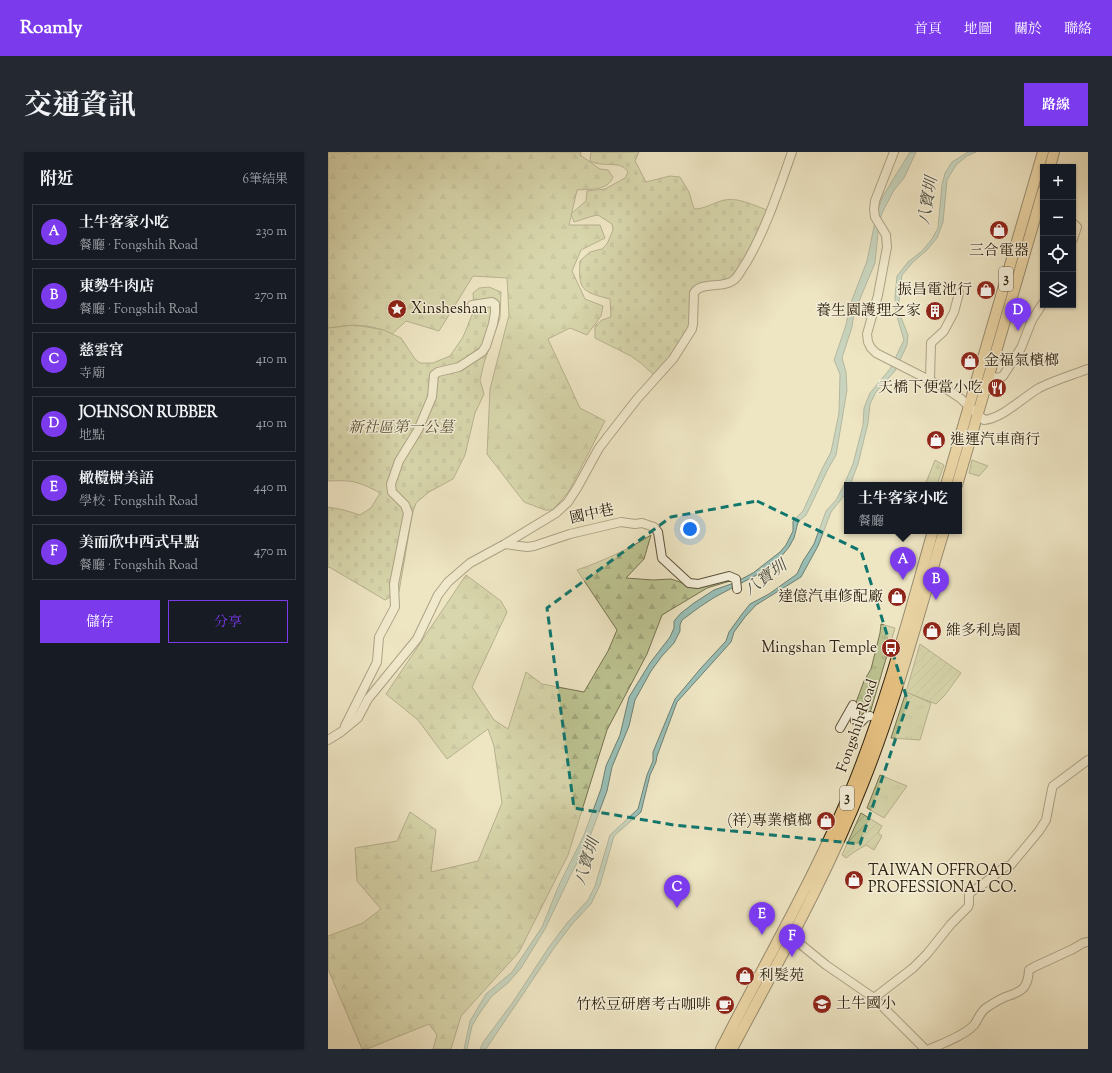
<!DOCTYPE html>
<html lang="zh-TW">
<head>
<meta charset="utf-8">
<style>
  :root { --surface:#171b24; --page:#242831; --text:#f1f3f6; --muted:#9ea1a6; --line:#363941; --accent:#7c3aed }
  body { margin:0; font-family:"Sorts Mill Goudy","Noto Serif TC",serif; background:var(--page); color:var(--text) }
  .controls { position:absolute; right:12px; top:12px; display:grid; overflow:hidden; border-radius:0px; box-shadow:0 1px 3px #0004 }
  .controls button { width:36px; height:36px; display:grid; place-items:center; padding:0; border:0; border-bottom:1px solid var(--line); background:var(--surface); color:var(--text); font:20px sans-serif }
  .you { position:absolute; left:362px; top:377px; width:14px; height:14px; margin:-10px; border:3px solid #fff; border-radius:50%; background:#1a73e8; box-shadow:0 0 0 6px #1a73e833 }
  .badge { display:grid; place-items:center; width:26px; height:26px; border-radius:50%; background:var(--accent); color:#fff; font-size:13px; font-weight:700 }
  .pin { position:absolute; translate:-50% -33px; filter:drop-shadow(0 1px 2px #0008) }
  .pin::after { content:''; position:absolute; top:21px; width:14px; height:12px; background:inherit; clip-path:polygon(0 0,100% 0,50% 100%) }
  .popup { position:absolute; left:516px; top:330px; width:118px; height:52px; box-sizing:border-box; display:grid; place-content:center; border-radius:0px; background:var(--surface); filter:drop-shadow(0 1px 3px #0005); font-size:13px; white-space:nowrap; color:var(--muted) }
  .popup b { font-size:15px; color:var(--text) }
  .popup::after { content:''; position:absolute; left:50%; top:100%; margin-left:-8px; border:8px solid transparent; border-top-color:var(--surface) }
  .list { margin:0; padding:0; list-style:none }
  h2 { display:flex; justify-content:space-between; align-items:center; height:52px; margin:0; padding:0 16px; font-size:17px }
  h2 small { font-size:13px; font-weight:400; color:var(--muted) }
  .list li { display:grid; grid-template-columns:26px 1fr auto; gap:12px; align-items:center; box-sizing:border-box; height:56px; margin:0 8px 8px; padding:0 8px; border:1px solid var(--line); border-radius:0px }
  .list b { display:block; font-size:15px; white-space:nowrap }
  .list p { margin:0; font-size:13px; white-space:nowrap; color:var(--muted) }
  .list em { font-size:13px; font-style:normal; color:var(--muted) }
  .actions { display:flex; gap:8px; padding:12px 16px }
  .actions a { flex:1; padding:9px 0; border:1px solid var(--accent); border-radius:0px; text-align:center; font-size:14px; color:var(--accent) }
  .actions .main { background:var(--accent); color:#fff }
  .icon { flex:none; width:22px; height:22px; fill:none; stroke:currentColor; stroke-width:2; stroke-linecap:round; stroke-linejoin:round }
  .map { position:relative; flex:none; width:760px; height:897px; overflow:hidden; border-radius:0px }
  header { display:flex; align-items:center; gap:24px; box-sizing:border-box; height:56px; padding:0 20px; background:var(--accent); color:#fff }
  header strong { font-size:19px }
  nav { display:flex; gap:22px; margin-inline-start:auto; font-size:14px }
  .intro { display:flex; align-items:center; justify-content:space-between; box-sizing:border-box; height:96px; padding:0 24px }
  h1 { margin:0; font-size:28px }
  .button { padding:10px 18px; border-radius:0px; background:var(--accent); color:#fff; font-size:14px; font-weight:700 }
  main { display:flex; gap:24px; padding:0 24px }
  aside { flex:1; background:var(--surface); border-radius:0px; box-shadow:0 1px 3px #0004 }
  .map>svg:first-child { display:block }
  .grass { fill:url(#grass-tufts); stroke:#757250 }
  .forest { fill:url(#forest-firs); stroke:#757250 }
  .cemetery { fill:url(#cemetery-stones); stroke:#757250 }
  .garden { fill:url(#garden-furrows); stroke:#757250 }
  .water { fill:#99bfb7; stroke:#6e8073 }
  .lines { fill:none; stroke-linecap:round; stroke-linejoin:round }
  .minor-casing { stroke:#5e523b; stroke-width:10 }
  .major-casing { stroke:#2e210e; stroke-width:12 }
  .minor { stroke:#f4eed8; stroke-width:8 }
  .major { stroke:#e7c282; stroke-width:10 }
  .marked { fill:none; stroke:#0f766e; stroke-width:3; stroke-dasharray:8 5; stroke-linejoin:round }
  .labels { text-anchor:middle; dominant-baseline:central; stroke-width:3; stroke-linejoin:round; paint-order:stroke }
  .shield { fill:#f4eed8; stroke:#695e4b; stroke-width:1 }
  .shield-label { font-size:14px; font-weight:bold; fill:#2e210e }
  .poi-label { font-size:15px; fill:#2e210e; stroke:#f4eed8; text-anchor:end }
  .park-label { font-size:15px; font-style:italic; fill:#595235; stroke:#f4eed8 }
  .street-label { font-size:15px; fill:#2e210e; stroke:#f4eed8 }
  .water-label { font-size:16px; font-style:italic; fill:#4e5041; stroke:#f4eed8 }
</style>
</head>
<body>
<header>
<strong>Roamly</strong>
<nav><a>首頁</a><a>地圖</a><a>關於</a><a>聯絡</a></nav>
</header>
<div class="intro"><h1>交通資訊</h1><a class="button">路線</a></div>
<main>
<aside>
<h2>附近<small>6筆結果</small></h2>
<ul class="list">
<li><span class="badge">A</span><div><b>土牛客家小吃</b><p>餐廳 · Fongshih Road</p></div><em>230 m</em></li>
<li><span class="badge">B</span><div><b>東勢牛肉店</b><p>餐廳 · Fongshih Road</p></div><em>270 m</em></li>
<li><span class="badge">C</span><div><b>慈雲宮</b><p>寺廟</p></div><em>410 m</em></li>
<li><span class="badge">D</span><div><b>JOHNSON RUBBER</b><p>地點</p></div><em>410 m</em></li>
<li><span class="badge">E</span><div><b>橄欖樹美語</b><p>學校 · Fongshih Road</p></div><em>440 m</em></li>
<li><span class="badge">F</span><div><b>美而欣中西式早點</b><p>餐廳 · Fongshih Road</p></div><em>470 m</em></li>
</ul>
<div class="actions"><a class="main">儲存</a><a>分享</a></div>
</aside>
<div class="map">
<svg width="760" height="897" viewBox="0 0 760 897">
  <defs>
    <pattern id="grass-tufts" width="24" height="20" patternUnits="userSpaceOnUse"><rect width="24" height="20" fill="#bcc391"/><path d="M3 7l-1-3M5 7V3M7 7l1-3M15 17l-1-3M17 17v-4M19 17l1-3" fill="none" stroke="#a2a77c"/></pattern>
    <pattern id="forest-firs" width="22" height="20" patternUnits="userSpaceOnUse"><rect width="22" height="20" fill="#bcc391"/><path d="M5 1l3.5 6h-7zM16 11l3.5 6h-7z" fill="#a2a77c"/></pattern>
    <pattern id="cemetery-stones" width="16" height="16" patternUnits="userSpaceOnUse"><rect width="16" height="16" fill="#bcc391"/><path d="M2 7V4a2 2 0 0 1 4 0v3zM10 15v-3a2 2 0 0 1 4 0v3z" fill="#a2a77c"/></pattern>
    <pattern id="garden-furrows" width="10" height="10" patternUnits="userSpaceOnUse"><rect width="10" height="10" fill="#bcc391"/><path d="M-1 1l2-2M0 10L10 0M9 11l2-2" fill="none" stroke="#a2a77c"/></pattern>
  </defs>
  <rect width="100%" height="100%" fill="#eee5c3"/>
  <filter id="stains"><feTurbulence type="fractalNoise" baseFrequency=".005" numOctaves="4"/><feColorMatrix values="0 0 0 0 .2 0 0 0 0 .09 0 0 0 0 .02 0 0 0 .5 -.17"/></filter>
  <radialGradient id="worn" r=".72"><stop offset=".6" stop-color="#630" stop-opacity="0"/><stop offset="1" stop-color="#630" stop-opacity=".3"/></radialGradient>
  <path class="grass" d="M 644,308 L 660,314 L 651,324 L 641,321 Z
    M 553,472 L 567,476 L 542,561 L 531,569 L 527,553 L 536,529 L 543,517 L 552,481 Z
    M 578,540 L 603,551 L 592,588 L 563,586 Z
    M 552,623 L 579,634 L 556,666 L 539,656 Z"/>
  <path class="forest" d="M 0,0 L 18,0 L 19,2 L 22,0 L 253,0 L 252,3 L 272,17 L 280,18 L 285,25 C 280,39 262,37 249,38 L 241,73 L 272,73 L 277,86 L 253,98 L 244,119 L 257,147 L 275,154 L 273,164 L 259,183 L 242,176 L 220,187 L 252,256 L 277,269 L 241,339 L 225,358 L 217,358 L 196,350 L 159,302 L 162,237 L 181,163 L 179,126 L 145,124 L 111,179 L 78,169 L 64,182 C 42,171 23,173 0,176 Z
    M 607,308 L 616,313 L 609,333 L 597,333 Z
    M 323,383 L 316,407 L 298,426 L 325,428 L 343,427 L 366,435 L 398,427 L 402,429 L 379,436 L 334,463 L 319,502 L 279,578 L 240,703 L 191,800 L 133,864 L 123,897 L 105,897 L 109,883 L 101,872 L 39,897 L 34,897 L 0,817 L 0,784 L 35,771 L 53,757 L 29,729 L 27,696 L 69,689 L 82,660 L 108,678 L 103,720 L 150,709 L 174,651 L 166,594 L 160,577 L 119,607 L 90,568 L 58,542 L 138,423 L 173,449 L 179,460 L 144,535 L 166,568 L 180,577 L 198,520 L 214,532 L 256,540 L 280,499 L 289,478 L 249,418 C 275,409 299,398 323,383 Z"/>
  <path class="cemetery" d="M 263,0 L 311,0 L 307,9 L 318,30 L 342,24 L 352,25 L 361,40 L 366,57 C 376,57 383,52 393,49 C 408,44 425,53 439,58 L 425,93 L 405,126 L 366,136 L 361,174 L 342,204 L 326,223 L 314,212 L 303,204 L 267,186 L 267,174 L 274,168 L 283,165 L 282,147 C 254,140 250,138 252,109 L 262,100 L 274,97 L 279,92 L 285,78 L 284,72 L 270,63 C 262,64 254,68 246,70 L 243,62 L 258,49 L 259,39 L 277,37 L 297,26 L 300,20 C 299,18 297,16 295,15 C 287,10 273,15 262,9 Z
    M 161,135 L 173,140 L 172,166 L 156,211 L 152,228 L 156,242 L 147,261 L 137,303 L 125,327 L 101,340 L 88,351 L 84,363 L 71,440 L 57,448 L 3,416 L 0,415 L 0,355 L 16,358 L 32,363 L 43,356 L 52,341 C 30,329 24,328 0,329 L 0,176 L 27,173 L 56,178 L 73,186 L 87,207 L 92,211 L 105,211 L 122,204 L 135,185 L 146,158 L 145,141 L 151,136 Z"/>
  <path class="garden" d="M 592,492 L 633,521 L 617,543 L 608,552 L 578,540 Z
    M 533,661 L 554,674 L 550,681 L 554,684 L 546,698 L 538,693 L 526,700 L 518,706 L 514,703 Z"/>
  <path class="water" d="M 582,0 L 588,0 L 576,26 L 566,38 L 554,61 L 551,71 L 547,111 L 526,161 L 524,175 L 514,206 L 518,220 L 519,238 L 508,303 L 500,317 L 483,353 L 478,363 L 470,370 L 466,386 L 461,395 L 452,406 L 440,417 L 387,445 L 373,454 L 354,468 L 352,473 L 352,479 L 346,491 L 334,504 L 323,519 L 307,548 L 301,574 L 284,615 L 279,639 L 258,695 L 244,720 L 217,777 L 193,816 L 180,831 L 164,844 L 151,862 L 144,874 L 139,897 L 136,897 L 142,869 L 158,842 L 184,820 L 214,775 L 231,733 L 256,683 L 273,637 L 278,614 L 292,583 L 301,545 L 322,511 L 342,485 L 346,476 L 346,469 L 353,461 L 366,451 L 386,438 L 406,431 L 425,421 L 452,400 L 458,393 L 465,379 L 465,369 L 475,359 L 495,315 L 503,300 L 511,261 L 512,222 L 506,208 L 518,173 L 522,153 L 539,109 L 549,60 L 555,44 Z
    M 640,0 L 648,0 L 639,4 L 628,13 L 619,28 L 615,70 L 609,86 L 599,98 L 585,110 L 574,123 L 570,158 L 580,183 L 579,193 L 567,219 L 548,240 L 542,252 L 540,271 L 530,312 L 522,333 L 519,333 L 519,340 L 503,360 L 490,394 L 473,425 L 428,453 L 417,465 L 406,480 L 403,490 L 349,550 L 329,604 L 328,610 L 322,623 L 313,660 L 286,684 L 272,733 L 263,752 L 245,771 L 226,796 L 158,897 L 152,897 L 156,889 L 185,850 L 221,795 L 239,771 L 260,748 L 267,734 L 282,683 L 310,657 L 319,623 L 325,609 L 325,600 L 347,547 L 373,516 L 398,489 L 401,480 L 414,462 L 422,452 L 441,442 L 469,422 L 475,409 L 486,392 L 498,359 L 508,348 L 515,335 L 525,312 L 535,273 L 536,256 L 542,241 L 562,217 L 576,188 L 568,161 L 567,144 L 569,124 L 580,110 L 594,99 L 604,87 L 610,76 L 614,33 L 617,21 L 624,10 Z"/>
  <g class="lines">
    <defs>
      <path id="minor" d="M 566,0 L 547,49 L 546,57 L 547,65 L 558,83 L 559,95 L 550,143 L 539,182 L 540,190 L 543,196 L 548,201 L 617,236 L 632,246 L 656,268 C 675,266 694,246 711,236 C 727,228 744,223 760,217
        M 745,71 L 749,75 L 745,87
        M 661,224 L 669,226 L 675,224 L 693,196 L 704,168 L 715,151
        M 602,227 L 603,191 L 616,179 L 626,160 L 631,141
        M 177,392 L 199,395 L 206,394 L 242,382 L 293,370 L 307,372 L 314,371 L 326,375 L 330,380 L 334,406 L 361,431 L 370,432 L 401,424 L 408,427 L 409,437
        M 17,574 L 49,510 L 51,485 L 67,455 L 66,432 L 80,361 L 77,353 L 64,340 L 63,332 L 71,309 L 90,278 L 104,245 L 106,223 L 110,220 L 131,215 L 154,200 L 158,194 L 165,172 L 167,161 L 167,152 L 164,150 L 144,153
        M 512,576 L 525,553 L 527,559 L 527,569 L 532,571 L 538,565 L 542,564
        M 0,588 L 13,580 L 30,566 L 40,547 L 89,487 L 110,443 L 120,430 L 142,411 L 177,392 L 228,361 L 240,350 L 249,336 L 271,296 L 281,283 L 309,247 L 345,207 L 364,177 L 365,172 L 366,141 C 373,129 395,137 406,128 C 411,124 414,116 418,111 C 438,77 451,37 464,0
        M 458,784 L 471,791 L 498,813 L 546,846 L 597,897
        M 546,846 L 585,816 L 599,802 L 623,772 L 640,755 L 641,752 L 641,743 L 643,740 L 654,733 L 678,714 L 682,714 L 711,679 L 718,668 L 724,637 L 725,634 L 760,608
        M 602,897 C 615,891 636,884 646,873 C 650,868 652,860 658,856 C 664,852 673,846 680,844 C 695,839 700,835 701,818 L 706,815 L 745,797 L 755,791 L 760,790"/>
      <path id="major" d="M 722,15 L 726,0
        M 618,333 L 715,0
        M 629,333 L 715,39
        M 393,897 C 438,808 489,722 526,630 C 559,548 581,463 605,379
        M 404,897 C 450,810 499,724 535,632 C 568,550 590,464 616,379"/>
    </defs>
    <use href="#minor" class="minor-casing"/>
    <use href="#major" class="major-casing"/>
    <use href="#minor" class="minor"/>
    <use href="#major" class="major"/>
  </g>
  <path d="M0 0H760V897H0ZM 429,349 L 533,399 L 580,550 L 532,692 L 346,673 L 246,656 L 219,456 L 343,365 Z" fill="#eee5c3" fill-opacity=".55" fill-rule="evenodd"/>
  <path class="marked" d="M 429,349 L 533,399 L 580,550 L 532,692 L 346,673 L 246,656 L 219,456 L 343,365 Z"/>
  <defs>
    <symbol id="shop-disc" viewBox="-11 -11 22 22"><circle r="9.5" fill="#8f2418" stroke="#f4eed8"/><path d="M-5-2.5h2.3a2.7 3.5 0 0 1 5.4 0H5L5.5 6h-11ZM-1.5-2.5h3a1.5 2.3 0 0 0-3 0Z" fill="#fff"/></symbol>
    <symbol id="sight-disc" viewBox="-11 -11 22 22"><circle r="9.5" fill="#8f2418" stroke="#f4eed8"/><path d="M0-6L1.8-2.2L6-1.7L2.9 1.2L3.7 5.4L0 3.3L-3.7 5.4L-2.9 1.2L-6-1.7L-1.8-2.2Z" fill="#fff"/></symbol>
    <symbol id="building-disc" viewBox="-11 -11 22 22"><circle r="9.5" fill="#8f2418" stroke="#f4eed8"/><path d="M-4-6H4V6H1V3H-1V6H-4ZM-2.5-4.3h1.7v1.8h-1.7ZM.8-4.3h1.7v1.8H.8ZM-2.5-1h1.7V.8h-1.7ZM.8-1h1.7V.8H.8Z" fill="#fff"/></symbol>
    <symbol id="restaurant-disc" viewBox="-11 -11 22 22"><circle r="9.5" fill="#8f2418" stroke="#f4eed8"/><path d="M-5-6h1v4h1v-4h1v4h1v-4h1v5L-1.5 .5V6h-2V.5L-5-1ZM5-6V6H3V1.5H1.5Q1.5-4 5-6Z" fill="#fff"/></symbol>
    <symbol id="bus-disc" viewBox="-11 -11 22 22"><circle r="9.5" fill="#8f2418" stroke="#f4eed8"/><path d="M-5-6H5V4H4V6H2V4H-2V6H-4V4H-5ZM-3.5-4V0h7V-4ZM-3.5 1.2v1.5H-2V1.2ZM2 1.2v1.5H3.5V1.2Z" fill="#fff"/></symbol>
    <symbol id="school-disc" viewBox="-11 -11 22 22"><circle r="9.5" fill="#8f2418" stroke="#f4eed8"/><path d="M0-5L7-2L0 1L-7-2ZM-4 1L0 2.5L4 1V4Q0 6-4 4Z" fill="#fff"/></symbol>
    <symbol id="cafe-disc" viewBox="-11 -11 22 22"><circle r="9.5" fill="#8f2418" stroke="#f4eed8"/><path d="M-5.5-4.5H6V0H3Q3 3.5 0 3.5H-2.5Q-5.5 3.5-5.5 0ZM3-3.2v2h1.7v-2ZM-6 4.5H4V6H-6Z" fill="#fff"/></symbol>
  </defs>
  <g fill-rule="evenodd">
    <use href="#shop-disc" x="660" y="67" width="22" height="22"/>
    <use href="#shop-disc" x="647" y="127" width="22" height="22"/>
    <use href="#sight-disc" x="58" y="146" width="22" height="22"/>
    <use href="#building-disc" x="596" y="148" width="22" height="22"/>
    <use href="#shop-disc" x="631" y="198" width="22" height="22"/>
    <use href="#restaurant-disc" x="658" y="225" width="22" height="22"/>
    <use href="#shop-disc" x="597" y="277" width="22" height="22"/>
    <use href="#shop-disc" x="558" y="434" width="22" height="22"/>
    <use href="#shop-disc" x="593" y="468" width="22" height="22"/>
    <use href="#bus-disc" x="552" y="485" width="22" height="22"/>
    <use href="#shop-disc" x="487" y="658" width="22" height="22"/>
    <use href="#shop-disc" x="515" y="717" width="22" height="22"/>
    <use href="#shop-disc" x="406" y="813" width="22" height="22"/>
    <use href="#school-disc" x="483" y="841" width="22" height="22"/>
    <use href="#cafe-disc" x="386" y="842" width="22" height="22"/>
  </g>
  <g class="labels">
    <g class="shield">
      <rect x="671" y="115" width="14" height="24" rx="3"/>
      <rect x="512" y="634" width="14" height="24" rx="3"/>
    </g>
    <g class="shield-label">
      <text x="678" y="127">3</text>
      <text x="519" y="646">3</text>
    </g>
    <g class="poi-label">
      <text x="671" y="99" text-anchor="middle">三合電器</text>
      <text x="644" y="138">振昌電池行</text>
      <text x="83" y="157" text-anchor="start">Xinsheshan</text>
      <text x="593" y="159">養生園護理之家</text>
      <text x="656" y="209" text-anchor="start">金福氣檳榔</text>
      <text x="655" y="236">天橋下便當小吃</text>
      <text x="622" y="288" text-anchor="start">進運汽車商行</text>
      <text x="555" y="445">達億汽車修配廠</text>
      <text x="618" y="479" text-anchor="start">維多利鳥園</text>
      <text x="549" y="496">Mingshan Temple</text>
      <text x="484" y="669">(祥)專業檳榔</text>
      <text x="540" y="719" text-anchor="start">TAIWAN OFFROAD<tspan x="540" dy="17">PROFESSIONAL CO.</tspan></text>
      <text x="431" y="824" text-anchor="start">利髮苑</text>
      <text x="508" y="852" text-anchor="start">土牛國小</text>
      <text x="383" y="853">竹松豆研磨考古咖啡</text>
    </g>
    <g class="park-label">
      <text x="73" y="276">新社區第一公墓</text>
    </g>
    <g class="street-label">
      <text transform="translate(264 363) rotate(-12)">國中巷</text>
      <text transform="translate(530 574) rotate(-71)">Fongshih Road</text>
    </g>
    <g class="water-label">
      <text transform="translate(601 49) rotate(-80)">八寶圳</text>
      <text transform="translate(438 427) rotate(-36)">八寶圳</text>
      <text transform="translate(260 710) rotate(-72)">八寶圳</text>
    </g>
  </g>
  <rect width="100%" height="100%" filter="url(#stains)"/>
  <rect width="100%" height="100%" fill="url(#worn)"/>
</svg>
<div class="controls">
<button>+</button>
<button>−</button>
<button><svg class="icon" aria-label="locate" viewBox="0 0 24 24"><circle cx="12" cy="12" r="6"/><path d="M12 2v4M12 18v4M2 12h4M18 12h4"/></svg></button>
<button><svg class="icon" aria-label="layers" viewBox="0 0 24 24"><path d="M12 4l9 5-9 5-9-5zM3 14l9 5 9-5"/></svg></button>
</div>
<div class="you"></div>
<div class="pin badge" style="left:575px;top:428px">A</div>
<div class="popup"><b>土牛客家小吃</b>餐廳</div>
<div class="pin badge" style="left:608px;top:448px">B</div>
<div class="pin badge" style="left:349px;top:756px">C</div>
<div class="pin badge" style="left:690px;top:179px">D</div>
<div class="pin badge" style="left:434px;top:783px">E</div>
<div class="pin badge" style="left:464px;top:805px">F</div>
</div>
</main>
</body>
</html>
